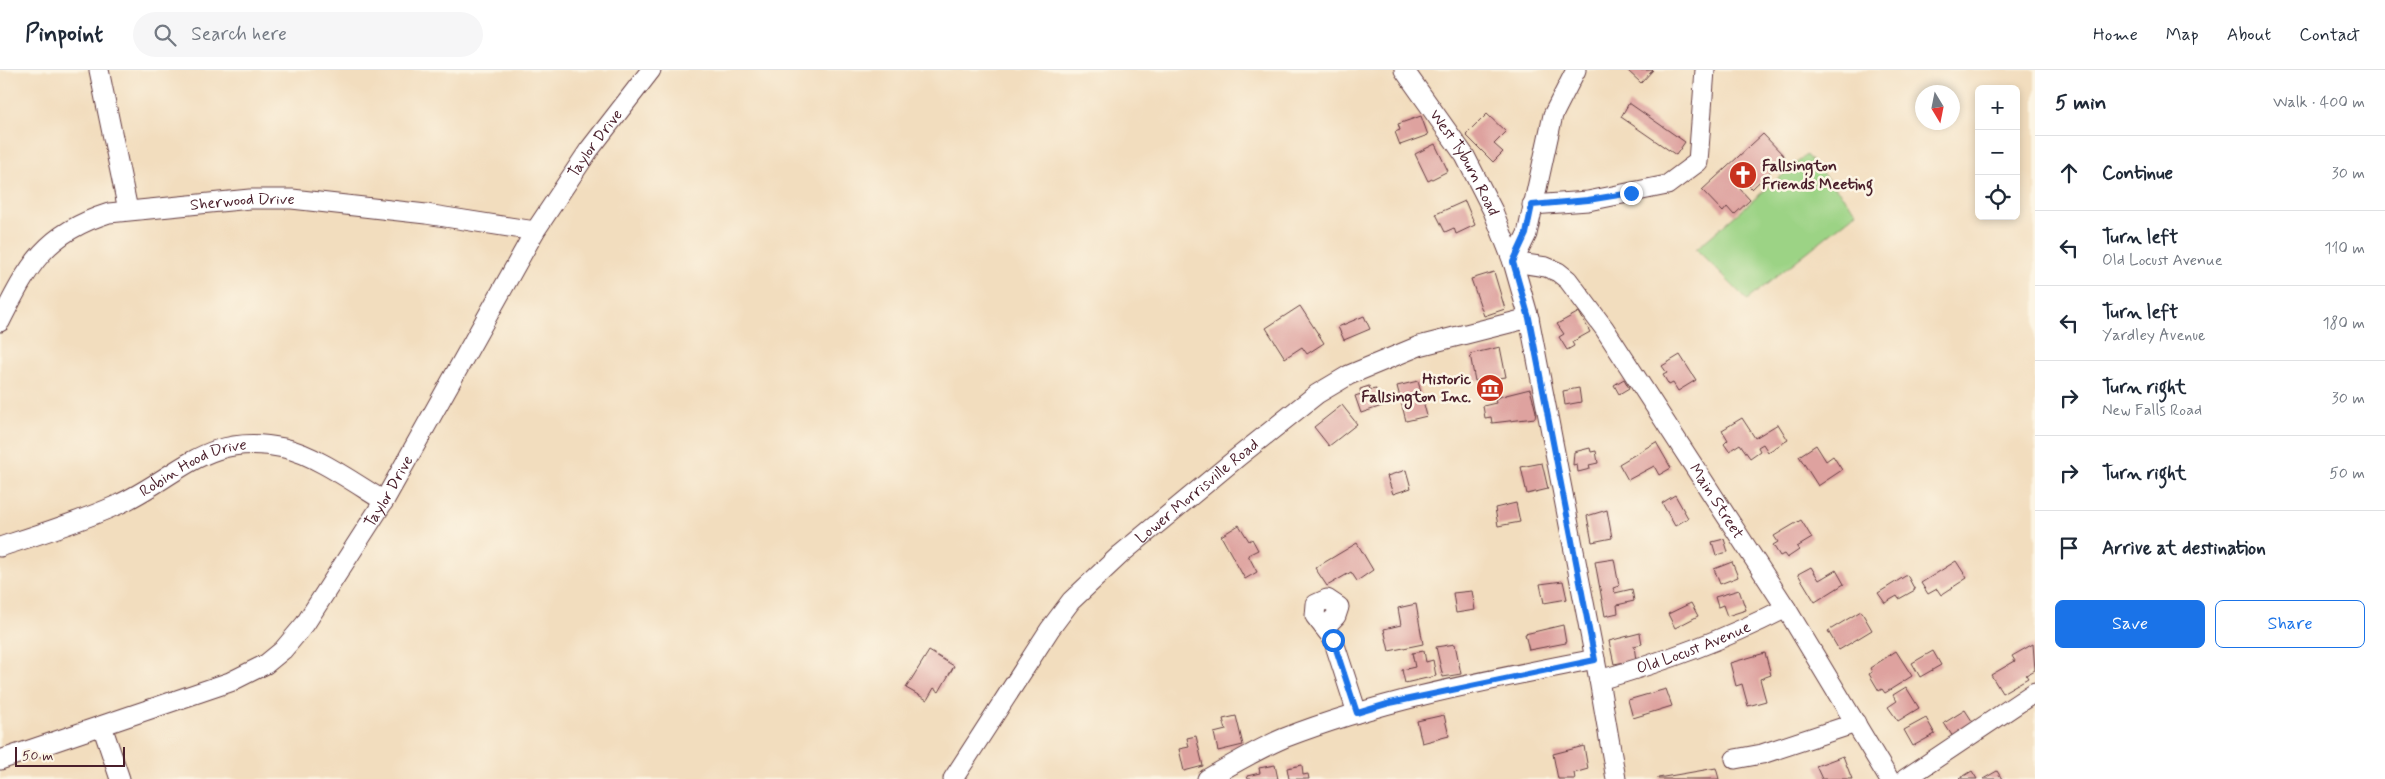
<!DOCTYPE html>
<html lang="en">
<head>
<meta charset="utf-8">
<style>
  :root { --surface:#fff; --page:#f6f6f7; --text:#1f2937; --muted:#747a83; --line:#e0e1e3; --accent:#1a73e8 }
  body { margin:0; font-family:Mynerve,sans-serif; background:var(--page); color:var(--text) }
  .controls { position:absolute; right:15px; top:15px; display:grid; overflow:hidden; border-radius:8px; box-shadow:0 2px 8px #0003 }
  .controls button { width:45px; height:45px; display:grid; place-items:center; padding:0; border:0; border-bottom:1px solid var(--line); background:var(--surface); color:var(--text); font:25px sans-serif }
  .compass { position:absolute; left:1915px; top:15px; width:45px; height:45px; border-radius:50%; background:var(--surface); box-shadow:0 2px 8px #0003; rotate:170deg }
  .scale { position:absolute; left:15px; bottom:12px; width:110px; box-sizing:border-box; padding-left:5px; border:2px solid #4a1f2b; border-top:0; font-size:14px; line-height:18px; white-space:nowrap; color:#4a1f2b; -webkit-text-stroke:4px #fcf5e5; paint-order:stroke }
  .stop { position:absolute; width:15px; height:15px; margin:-11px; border:4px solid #1a73e8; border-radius:50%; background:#fff }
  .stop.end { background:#1a73e8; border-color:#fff; box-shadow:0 1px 5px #0008 }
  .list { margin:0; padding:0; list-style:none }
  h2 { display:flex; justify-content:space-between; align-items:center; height:65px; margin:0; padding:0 20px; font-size:21px }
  h2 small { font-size:16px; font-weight:400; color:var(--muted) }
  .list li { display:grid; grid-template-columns:32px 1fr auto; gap:15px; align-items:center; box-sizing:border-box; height:75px; padding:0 20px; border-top:1px solid var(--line) }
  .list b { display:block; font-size:19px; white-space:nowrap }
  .list p { margin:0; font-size:16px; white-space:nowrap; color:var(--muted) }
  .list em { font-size:16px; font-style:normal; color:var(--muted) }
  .actions { display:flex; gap:10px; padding:15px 20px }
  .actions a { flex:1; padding:11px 0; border:1px solid var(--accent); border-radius:8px; text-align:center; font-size:18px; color:var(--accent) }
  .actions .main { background:var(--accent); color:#fff }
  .icon { flex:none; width:28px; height:28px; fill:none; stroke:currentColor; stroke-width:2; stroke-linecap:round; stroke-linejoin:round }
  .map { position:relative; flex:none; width:2035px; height:709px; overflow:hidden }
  header { display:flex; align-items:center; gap:30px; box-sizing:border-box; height:70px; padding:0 25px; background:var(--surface); border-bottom:1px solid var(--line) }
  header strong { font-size:24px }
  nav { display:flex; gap:28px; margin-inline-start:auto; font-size:18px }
  .search { width:350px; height:45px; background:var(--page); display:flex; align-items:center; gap:12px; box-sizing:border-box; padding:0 18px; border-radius:28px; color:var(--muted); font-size:19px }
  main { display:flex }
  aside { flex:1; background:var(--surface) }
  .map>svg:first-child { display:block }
  .green { fill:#9cd385; stroke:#737958 }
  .building { fill:#dea29f }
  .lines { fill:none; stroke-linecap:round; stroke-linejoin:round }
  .minor-casing { stroke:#633c41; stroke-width:21 }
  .minor { stroke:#fff; stroke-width:19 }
  .route { stroke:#1a73e8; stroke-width:6 }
  .labels { text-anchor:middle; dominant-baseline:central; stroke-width:5; stroke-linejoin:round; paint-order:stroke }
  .street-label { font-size:16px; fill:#4a1f2b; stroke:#fcf5e5 }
  .poi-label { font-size:16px; font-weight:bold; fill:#4a1f2b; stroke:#fcf5e5; text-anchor:start }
</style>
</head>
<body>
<header>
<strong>Pinpoint</strong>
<div class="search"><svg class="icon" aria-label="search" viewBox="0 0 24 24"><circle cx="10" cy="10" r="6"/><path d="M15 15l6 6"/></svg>Search here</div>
<nav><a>Home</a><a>Map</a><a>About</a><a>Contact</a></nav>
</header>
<main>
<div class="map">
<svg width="2035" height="709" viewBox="0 0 2035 709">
  <rect width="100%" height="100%" fill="#fcf5e5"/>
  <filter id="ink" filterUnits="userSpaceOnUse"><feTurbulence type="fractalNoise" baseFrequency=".02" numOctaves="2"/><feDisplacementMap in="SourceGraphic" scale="10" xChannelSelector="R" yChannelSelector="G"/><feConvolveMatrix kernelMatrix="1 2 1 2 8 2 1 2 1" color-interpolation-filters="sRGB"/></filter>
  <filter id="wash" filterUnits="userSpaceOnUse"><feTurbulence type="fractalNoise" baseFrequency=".0096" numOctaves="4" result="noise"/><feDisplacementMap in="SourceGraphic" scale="20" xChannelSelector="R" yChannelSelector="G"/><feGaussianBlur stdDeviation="1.12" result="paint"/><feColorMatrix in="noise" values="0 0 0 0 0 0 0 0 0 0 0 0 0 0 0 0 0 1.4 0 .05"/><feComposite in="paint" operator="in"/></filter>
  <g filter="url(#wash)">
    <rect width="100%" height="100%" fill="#f2ddbe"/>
    <path class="green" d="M 1806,85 L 1857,142 L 1747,230 L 1696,179 Z"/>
    <g id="blocks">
      <path class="building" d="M 1627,0 L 1653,0 L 1641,13 Z
        M 1629,33 L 1685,72 L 1676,85 L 1621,47 Z
        M 1487,44 L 1506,62 L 1494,74 L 1503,82 L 1493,92 L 1466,65 Z
        M 1421,46 L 1428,65 L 1400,75 L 1395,62 L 1400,60 L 1398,54 Z
        M 1763,64 L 1785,87 L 1752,119 L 1746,113 L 1740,119 L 1750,130 L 1734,145 L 1727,137 L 1723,142 L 1702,120 Z
        M 1435,74 L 1448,101 L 1428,111 L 1415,84 Z
        M 1465,131 L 1475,155 L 1456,164 L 1454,158 L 1445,162 L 1436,144 Z
        M 1494,202 L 1505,239 L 1484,246 L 1471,209 Z
        M 1300,236 L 1324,273 L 1307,284 L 1302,277 L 1285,288 L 1266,258 Z
        M 1579,242 L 1590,262 L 1572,272 L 1574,276 L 1567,280 L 1559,267 L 1564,264 L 1557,254 Z
        M 1364,246 L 1370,259 L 1344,270 L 1338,257 Z
        M 1500,277 L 1506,307 L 1475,311 L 1470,284 Z
        M 1680,285 L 1696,310 L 1678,321 L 1673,313 L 1669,315 L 1663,305 L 1667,303 L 1662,296 Z
        M 1624,309 L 1629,318 L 1619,324 L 1614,315 Z
        M 1418,311 L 1427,346 L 1406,351 L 1397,316 Z
        M 1369,316 L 1370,320 L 1376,319 L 1382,336 L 1361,343 L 1355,326 L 1361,324 L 1360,319 Z
        M 1579,318 L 1581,332 L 1565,335 L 1563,321 Z
        M 1530,319 L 1536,342 L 1535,348 L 1492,353 L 1491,347 L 1485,348 L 1483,336 L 1496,333 L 1495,329 L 1502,326 Z
        M 1342,335 L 1357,354 L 1329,376 L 1314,357 Z
        M 1742,348 L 1755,368 L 1778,354 L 1788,370 L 1768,382 L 1763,374 L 1758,377 L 1760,381 L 1750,388 L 1740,374 L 1729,381 L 1724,374 L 1728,370 L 1722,360 Z
        M 1656,372 L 1671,398 L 1659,405 L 1654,396 L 1628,410 L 1619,394 Z
        M 1816,375 L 1826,391 L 1833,386 L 1842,400 L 1818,416 L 1799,386 Z
        M 1590,378 L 1591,382 L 1596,381 L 1598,393 L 1589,395 L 1590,399 L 1578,402 L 1577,394 L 1573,395 L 1574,382 Z
        M 1542,393 L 1548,419 L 1527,424 L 1521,397 Z
        M 1406,400 L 1411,418 L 1393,424 L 1387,406 Z
        M 1675,425 L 1688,448 L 1675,456 L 1662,433 Z
        M 1516,433 L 1520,452 L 1498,456 L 1495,438 Z
        M 1607,440 L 1612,468 L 1592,472 L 1587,446 Z
        M 1801,450 L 1812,468 L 1797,477 L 1799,480 L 1787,488 L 1784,484 L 1780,486 L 1773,475 L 1778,472 L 1774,466 Z
        M 1239,455 L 1249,471 L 1252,469 L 1258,480 L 1248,485 L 1257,502 L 1245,509 L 1221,466 Z
        M 1724,469 L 1728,482 L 1716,485 L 1712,472 Z
        M 1357,473 L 1373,500 L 1357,511 L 1351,502 L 1327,516 L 1315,498 Z
        M 1614,489 L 1619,516 L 1613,518 L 1615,523 L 1632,519 L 1634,531 L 1617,535 L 1618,543 L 1605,546 L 1595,492 Z
        M 1956,491 L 1967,508 L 1941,525 L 1937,519 L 1928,524 L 1921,513 Z
        M 1732,492 L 1738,507 L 1720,514 L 1714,499 Z
        M 1811,497 L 1819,510 L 1836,500 L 1844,514 L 1815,532 L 1798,504 Z
        M 1907,505 L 1915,520 L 1899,529 L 1897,526 L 1885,533 L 1878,523 Z
        M 1563,511 L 1567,529 L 1544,533 L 1540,514 Z
        M 1739,520 L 1746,540 L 1727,546 L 1723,535 L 1718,537 L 1715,527 Z
        M 1472,521 L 1475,540 L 1456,543 L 1453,523 Z
        M 1691,533 L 1698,546 L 1675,558 L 1668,544 Z
        M 1416,534 L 1423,574 L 1389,581 L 1384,559 L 1401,555 L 1398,538 Z
        M 1861,541 L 1872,560 L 1839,580 L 1828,561 Z
        M 1563,555 L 1566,573 L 1529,580 L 1525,564 Z
        M 1640,563 L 1642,574 L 1634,576 L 1636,590 L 1614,594 L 1609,571 Z
        M 1455,574 L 1461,604 L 1443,607 L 1436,577 Z
        M 2033,574 L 2035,600 L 2026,605 L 2028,608 L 2002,623 L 1991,605 L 2015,591 L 2012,586 Z
        M 929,581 L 954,596 L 939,622 L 934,618 L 927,630 L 906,618 Z
        M 1424,581 L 1426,592 L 1433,590 L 1436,606 L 1405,613 L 1402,600 L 1415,597 L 1412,583 Z
        M 1896,581 L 1912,606 L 1885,623 L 1882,619 L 1879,621 L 1869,604 L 1872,602 L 1870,598 Z
        M 1933,581 L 1941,595 L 1920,607 L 1912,593 Z
        M 1765,583 L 1771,605 L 1760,609 L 1766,631 L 1748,636 L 1742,614 L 1736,616 L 1730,593 Z
        M 1906,617 L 1919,638 L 1898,651 L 1888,637 L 1897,631 L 1893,625 Z
        M 1666,619 L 1672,636 L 1633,648 L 1628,630 Z
        M 1965,640 L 1974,654 L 1953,667 L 1944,653 Z
        M 1444,645 L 1449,666 L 1422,673 L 1417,651 Z
        M 1236,646 L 1243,675 L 1218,681 L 1214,663 L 1226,660 L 1223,649 Z
        M 1926,648 L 1935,664 L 1913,676 L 1904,660 Z
        M 1196,666 L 1203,696 L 1184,701 L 1179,679 L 1189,677 L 1187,668 Z
        M 1584,676 L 1588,699 L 1574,703 L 1575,709 L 1558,709 L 1553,684 Z
        M 1843,686 L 1852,709 L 1822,709 L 1816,696 Z
        M 1275,695 L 1278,709 L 1248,709 L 1247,706 L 1260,703 L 1259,698 Z
        M 1302,695 L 1303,705 L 1308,704 L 1309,709 L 1289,709 L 1287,698 Z
        M 1716,698 L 1719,709 L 1658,709 L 1658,708 Z
        M 1972,701 L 1977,709 L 1959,709 Z
        M 1997,701 L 2002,709 L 1983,709 Z"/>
    </g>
  </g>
  <g filter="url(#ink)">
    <use href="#blocks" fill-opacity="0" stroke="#633c41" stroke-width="1"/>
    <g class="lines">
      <defs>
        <g id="minor">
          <path d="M 99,0 L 128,140"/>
          <path id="s1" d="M 1404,0 L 1465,86 L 1493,141 L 1513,192 L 1529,248 L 1599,610 L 1616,709"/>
          <path d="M 1532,135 L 1588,131 L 1667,115 L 1698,92 L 1705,0"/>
          <path id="s2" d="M 1513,192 L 1546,197 L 1558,202 L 1568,210 L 1604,258 L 1786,538 L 1889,709"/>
          <path d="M 1513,192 L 1527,164 L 1553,45 L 1576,0"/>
          <path id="s3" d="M 0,252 C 29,195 45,163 109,143 L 250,129 L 292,129 L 426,144 L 535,161"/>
          <path id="s4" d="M 0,477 C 40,464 79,452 117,435 C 179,407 206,361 284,378 C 314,384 356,414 384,431"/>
          <path d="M 1325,557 L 1336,546 L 1339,537 L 1327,529 L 1316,534 L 1315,546 L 1333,569 L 1357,643"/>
          <path id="s5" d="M 1599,610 C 1664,592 1726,569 1786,538"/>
          <path d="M 102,656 L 120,709"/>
          <path d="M 1735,689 L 1762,684 L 1856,653"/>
          <path id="s6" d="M 0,690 L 230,612 L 266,594 L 283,580 L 305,554 L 384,431 L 535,161 L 589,80 L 651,0"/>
          <path id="s7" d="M 953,709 L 1050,559 L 1071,531 L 1121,484 L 1238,387 L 1317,324 L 1349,305 L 1419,276 L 1529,248"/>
          <path d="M 1207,709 C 1231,695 1258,679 1284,668 C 1384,629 1490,610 1595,589"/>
          <path d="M 1905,709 L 2035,622"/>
        </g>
      </defs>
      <use href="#minor" class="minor-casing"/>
      <use href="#minor" class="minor"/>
    </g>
  </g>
  <g class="lines" filter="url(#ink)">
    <path class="route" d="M 1333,570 L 1357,643 L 1390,633 L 1595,590 L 1529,248 L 1513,192 L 1526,164 L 1532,135 L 1588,130 L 1631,123"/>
  </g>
  <defs>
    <symbol id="church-disc" viewBox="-11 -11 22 22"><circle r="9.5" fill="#c8321e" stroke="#fcf5e5"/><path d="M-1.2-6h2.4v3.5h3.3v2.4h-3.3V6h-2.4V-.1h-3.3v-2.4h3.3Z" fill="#fff"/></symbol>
    <symbol id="museum-disc" viewBox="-11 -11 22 22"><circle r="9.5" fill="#c8321e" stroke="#fcf5e5"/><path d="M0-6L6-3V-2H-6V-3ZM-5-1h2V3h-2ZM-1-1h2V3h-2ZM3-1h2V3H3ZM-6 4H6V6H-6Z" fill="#fff"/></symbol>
  </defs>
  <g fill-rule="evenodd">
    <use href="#church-disc" x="1727" y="89" width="32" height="32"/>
    <use href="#museum-disc" x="1474" y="302" width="32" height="32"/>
  </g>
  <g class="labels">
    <g class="street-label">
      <text stroke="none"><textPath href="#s6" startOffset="901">Taylor Drive</textPath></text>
      <text stroke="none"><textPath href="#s1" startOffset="111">West Tyburn Road</textPath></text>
      <text stroke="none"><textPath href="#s3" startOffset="294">Sherwood Drive</textPath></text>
      <text stroke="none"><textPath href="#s4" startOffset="210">Robin Hood Drive</textPath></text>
      <text stroke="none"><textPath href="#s6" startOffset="496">Taylor Drive</textPath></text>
      <text stroke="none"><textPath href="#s7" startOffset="381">Lower Morrisville Road</textPath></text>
      <text stroke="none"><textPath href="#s2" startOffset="326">Main Street</textPath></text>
      <text stroke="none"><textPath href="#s5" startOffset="100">Old Locust Avenue</textPath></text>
    </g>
    <g class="poi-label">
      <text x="1762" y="96">Fallsington<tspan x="1762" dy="18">Friends Meeting</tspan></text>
      <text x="1471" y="309" text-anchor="end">Historic<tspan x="1471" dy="18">Fallsington Inc.</tspan></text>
    </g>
  </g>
</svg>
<div class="controls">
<button>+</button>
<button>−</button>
<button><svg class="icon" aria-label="locate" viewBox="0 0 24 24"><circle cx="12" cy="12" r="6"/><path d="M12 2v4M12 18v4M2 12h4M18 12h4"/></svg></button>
</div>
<svg class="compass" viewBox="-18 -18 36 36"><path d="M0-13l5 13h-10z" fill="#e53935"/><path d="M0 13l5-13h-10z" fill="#747a83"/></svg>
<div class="scale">50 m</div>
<div class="stop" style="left:1333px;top:570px"></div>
<div class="stop end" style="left:1631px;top:123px"></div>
</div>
<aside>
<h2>5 min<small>Walk · 400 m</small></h2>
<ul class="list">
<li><svg class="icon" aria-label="ahead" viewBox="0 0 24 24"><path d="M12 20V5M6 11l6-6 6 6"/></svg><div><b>Continue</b></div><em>30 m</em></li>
<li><svg class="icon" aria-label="left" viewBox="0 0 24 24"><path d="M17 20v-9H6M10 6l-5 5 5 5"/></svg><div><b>Turn left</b><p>Old Locust Avenue</p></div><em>110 m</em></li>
<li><svg class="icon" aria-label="left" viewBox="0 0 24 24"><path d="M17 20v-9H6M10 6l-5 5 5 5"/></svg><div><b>Turn left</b><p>Yardley Avenue</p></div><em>180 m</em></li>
<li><svg class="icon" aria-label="right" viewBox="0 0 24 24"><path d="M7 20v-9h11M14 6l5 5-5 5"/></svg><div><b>Turn right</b><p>New Falls Road</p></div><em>30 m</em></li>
<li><svg class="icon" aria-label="right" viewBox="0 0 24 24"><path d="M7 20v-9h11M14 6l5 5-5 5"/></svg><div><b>Turn right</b></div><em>50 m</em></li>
<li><svg class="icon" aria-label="arrive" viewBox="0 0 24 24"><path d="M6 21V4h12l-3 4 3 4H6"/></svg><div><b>Arrive at destination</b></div></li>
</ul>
<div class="actions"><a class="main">Save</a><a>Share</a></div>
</aside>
</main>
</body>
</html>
